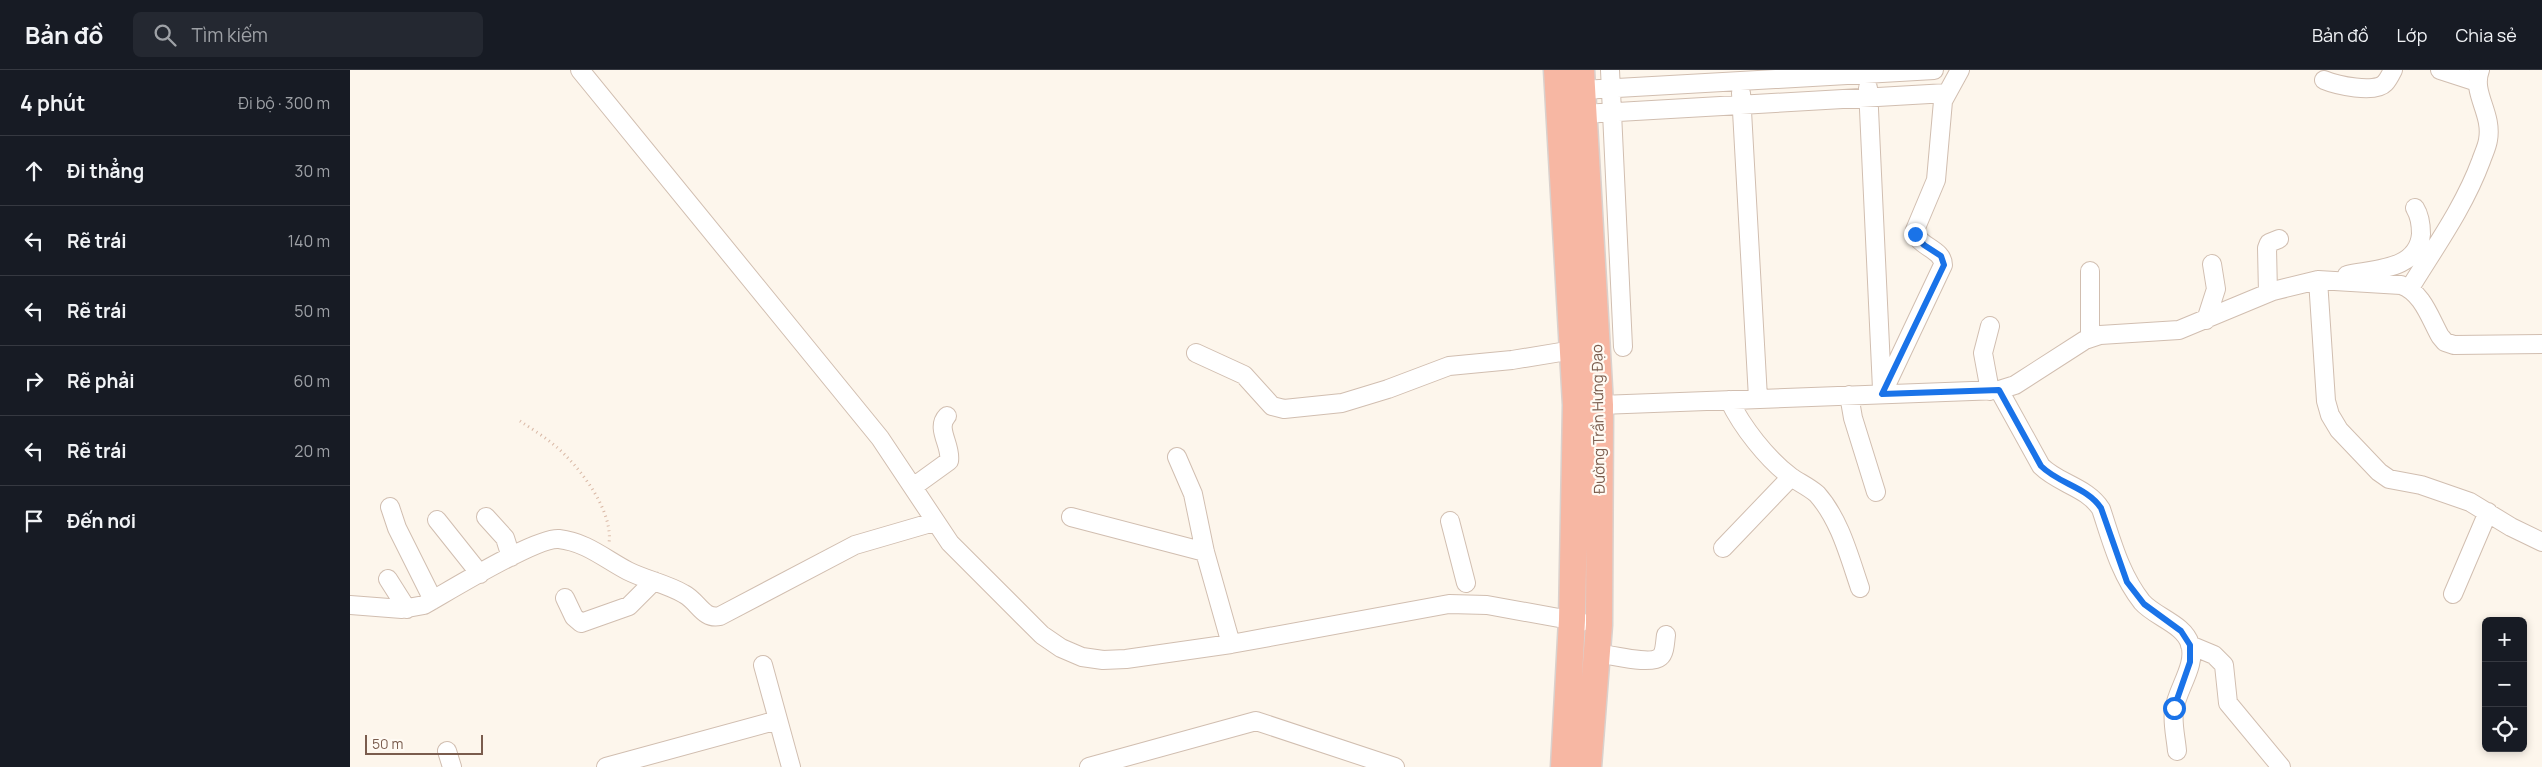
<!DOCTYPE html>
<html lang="vi">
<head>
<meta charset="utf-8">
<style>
  :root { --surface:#171b24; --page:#242831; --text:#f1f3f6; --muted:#9ea1a6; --line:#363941 }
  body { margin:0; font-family:Manrope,sans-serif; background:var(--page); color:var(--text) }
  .controls { position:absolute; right:15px; bottom:15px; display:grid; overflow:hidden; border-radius:8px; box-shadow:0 2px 8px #0003 }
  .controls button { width:45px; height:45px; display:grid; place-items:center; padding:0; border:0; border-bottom:1px solid var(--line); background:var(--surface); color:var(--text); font:25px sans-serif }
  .scale { position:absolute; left:15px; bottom:12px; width:118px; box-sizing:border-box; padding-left:5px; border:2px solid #7a5c4d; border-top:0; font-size:14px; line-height:18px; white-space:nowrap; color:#7a5c4d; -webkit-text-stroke:4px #fffaf3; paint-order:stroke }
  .stop { position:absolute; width:15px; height:15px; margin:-11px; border:4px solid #1a73e8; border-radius:50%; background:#fff }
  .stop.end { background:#1a73e8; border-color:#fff; box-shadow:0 1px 5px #0008 }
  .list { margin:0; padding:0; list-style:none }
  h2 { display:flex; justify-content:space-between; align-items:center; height:65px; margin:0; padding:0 20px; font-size:21px }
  h2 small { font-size:16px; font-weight:400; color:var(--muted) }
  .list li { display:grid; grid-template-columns:32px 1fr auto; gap:15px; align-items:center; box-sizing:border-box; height:70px; padding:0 20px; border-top:1px solid var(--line) }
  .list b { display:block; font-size:19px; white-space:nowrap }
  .list em { font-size:16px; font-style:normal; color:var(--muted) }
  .icon { flex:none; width:28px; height:28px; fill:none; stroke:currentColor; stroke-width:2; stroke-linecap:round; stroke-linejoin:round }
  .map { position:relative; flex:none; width:2192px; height:697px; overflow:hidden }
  header { display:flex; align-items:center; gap:30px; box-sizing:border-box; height:70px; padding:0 25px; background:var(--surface); border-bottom:1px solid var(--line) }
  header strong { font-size:24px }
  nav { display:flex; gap:28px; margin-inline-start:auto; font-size:18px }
  .search { width:350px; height:45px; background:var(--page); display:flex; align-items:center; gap:12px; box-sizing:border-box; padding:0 18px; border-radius:8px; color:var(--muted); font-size:19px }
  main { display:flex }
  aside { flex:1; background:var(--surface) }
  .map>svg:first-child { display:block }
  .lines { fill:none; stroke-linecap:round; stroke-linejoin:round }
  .minor-casing { stroke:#d1beb0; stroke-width:20 }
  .highway-casing { stroke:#dad1cd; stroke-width:29 }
  .path { stroke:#d9b8a5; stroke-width:3; stroke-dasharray:1 4; stroke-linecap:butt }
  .minor { stroke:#fff; stroke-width:18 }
  .highway { stroke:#f7b7a3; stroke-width:26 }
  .route { stroke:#1a73e8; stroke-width:6 }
  .labels { text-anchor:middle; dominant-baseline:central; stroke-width:4.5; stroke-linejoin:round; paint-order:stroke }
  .street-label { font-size:15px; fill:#7a5c4d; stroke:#fffaf3 }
</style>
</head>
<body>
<header>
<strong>Bản đồ</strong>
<div class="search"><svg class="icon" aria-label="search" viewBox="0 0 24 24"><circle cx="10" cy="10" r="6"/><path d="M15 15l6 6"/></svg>Tìm kiếm</div>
<nav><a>Bản đồ</a><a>Lớp</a><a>Chia sẻ</a></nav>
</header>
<main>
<aside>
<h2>4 phút<small>Đi bộ · 300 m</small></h2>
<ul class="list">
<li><svg class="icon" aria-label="ahead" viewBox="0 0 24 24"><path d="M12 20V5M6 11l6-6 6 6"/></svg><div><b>Đi thẳng</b></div><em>30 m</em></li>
<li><svg class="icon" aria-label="left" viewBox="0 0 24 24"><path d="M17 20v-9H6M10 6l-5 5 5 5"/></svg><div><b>Rẽ trái</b></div><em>140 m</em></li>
<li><svg class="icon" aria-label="left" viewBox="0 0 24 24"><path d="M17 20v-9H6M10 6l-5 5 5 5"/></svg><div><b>Rẽ trái</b></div><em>50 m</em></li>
<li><svg class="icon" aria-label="right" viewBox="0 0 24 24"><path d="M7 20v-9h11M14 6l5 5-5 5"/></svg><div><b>Rẽ phải</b></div><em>60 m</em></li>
<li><svg class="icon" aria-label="left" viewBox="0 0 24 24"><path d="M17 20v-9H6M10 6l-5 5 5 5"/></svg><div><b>Rẽ trái</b></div><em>20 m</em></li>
<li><svg class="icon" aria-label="arrive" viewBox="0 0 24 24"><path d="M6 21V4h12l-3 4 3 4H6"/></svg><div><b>Đến nơi</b></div></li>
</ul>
</aside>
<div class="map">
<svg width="2192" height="697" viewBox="0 0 2192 697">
  <rect width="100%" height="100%" fill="#fdf6ec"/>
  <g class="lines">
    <defs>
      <path id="minor" d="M 230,0 L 530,368 L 600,473 L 692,565 L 711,578 L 732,587 L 753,590 L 776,589 L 881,574 L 1099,534 L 1137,535 L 1231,552
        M 1260,0 L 1273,277
        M 2090,0 L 2127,12
        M 1974,10 C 1986,15 2025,24 2035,13 C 2038,10 2041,4 2043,0
        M 1518,18 L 1532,319
        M 1232,20 L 1584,0
        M 1391,23 L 1408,328
        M 1233,44 L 1597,23
        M 1740,201 L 1740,268
        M 1997,205 C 2025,199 2068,200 2071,164 C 2071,154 2070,146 2065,138
        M 1968,210 L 1976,331 L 1980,345 L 1989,360 L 2029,402 L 2039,409 L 2071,415 L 2120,432 L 2161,457 L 2192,472
        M 2060,218 C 2085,177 2114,137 2131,91 C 2133,85 2137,77 2138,70 C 2143,43 2121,23 2130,0
        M 1918,223 L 1917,178 L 1919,173 L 1929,169
        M 1856,250 L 1866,219 L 1862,194
        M 846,283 L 894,305 L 922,336 L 934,339 L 992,333 L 1038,319 L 1099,296 L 1162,290 L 1223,280
        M 1649,320 L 1691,396 C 1709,414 1737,417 1751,439 C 1762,472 1770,504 1792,532 C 1805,547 1834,554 1840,574 C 1847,595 1827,619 1824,640 C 1822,653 1826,668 1827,681
        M 1640,321 L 1633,283 L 1640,256
        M 1532,324 L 1593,195 C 1593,178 1566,177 1565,160 L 1586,110 L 1593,31 L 1610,0
        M 1499,325 L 1503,348 L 1526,422
        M 1379,330 C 1392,357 1417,389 1441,407 C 1450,413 1459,417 1467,424 C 1490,450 1499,486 1510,518
        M 1250,335 L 1649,320 L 1665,315 L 1735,270 L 1750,265 L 1829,260 L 1923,221 L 1968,210 L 2051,215 C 2072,222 2080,248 2090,266 L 2095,272 L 2104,275 L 2192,274
        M 827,387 L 843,424 L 855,482 L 881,574
        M 563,417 L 599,391 C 602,376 585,358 597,346
        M 40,437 L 47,458 L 83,530
        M 136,447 L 155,468 L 161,487
        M 721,447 L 855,482
        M 87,450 L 130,504
        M 1100,451 L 1116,513
        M 1373,478 L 1441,407
        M 38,509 L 57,539
        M 2103,524 L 2138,442
        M 215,528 L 224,547 L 231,553 L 279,536 L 304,511
        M 0,535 L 52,539 L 74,535 C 99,521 186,467 209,469 C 236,472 255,489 278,501 C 296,510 317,514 334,524 C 348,531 353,550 370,546 L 505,475 L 584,452
        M 1840,575 L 1864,585 L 1874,595 L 1878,633 L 1931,697
        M 1247,583 C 1259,585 1301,595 1310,587 C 1315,583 1315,572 1316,565
        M 413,595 L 441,697
        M 97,681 L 102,697
        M 256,697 L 428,650
        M 739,697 L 906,651 L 1045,697"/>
      <path id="highway" d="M 1207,0 L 1226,335 L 1222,550 L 1214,697
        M 1231,0 L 1250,335 L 1249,555 L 1238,697"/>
    </defs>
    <use href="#minor" class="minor-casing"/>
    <use href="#highway" class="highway-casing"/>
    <path class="path" d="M 170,351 C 185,361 203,372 216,386 C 236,406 263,444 259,473"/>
    <use href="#minor" class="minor"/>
    <use href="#highway" class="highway"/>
  </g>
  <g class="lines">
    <path class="route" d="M 1565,164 L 1574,175 L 1591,186 L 1594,195 L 1532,324 L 1649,320 L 1691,396 C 1709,414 1737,417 1751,438 L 1777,512 L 1794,534 L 1831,561 L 1840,575 L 1840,592 L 1824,638"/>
  </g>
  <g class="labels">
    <g class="street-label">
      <text transform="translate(1248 349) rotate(-91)">Đường Trần Hưng Đạo</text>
    </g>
  </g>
</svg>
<div class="controls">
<button>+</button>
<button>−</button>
<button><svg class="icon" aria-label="locate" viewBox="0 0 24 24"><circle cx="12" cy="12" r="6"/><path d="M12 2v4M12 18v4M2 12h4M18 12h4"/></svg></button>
</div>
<div class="scale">50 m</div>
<div class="stop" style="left:1824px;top:638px"></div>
<div class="stop end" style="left:1565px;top:164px"></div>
</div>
</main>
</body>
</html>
